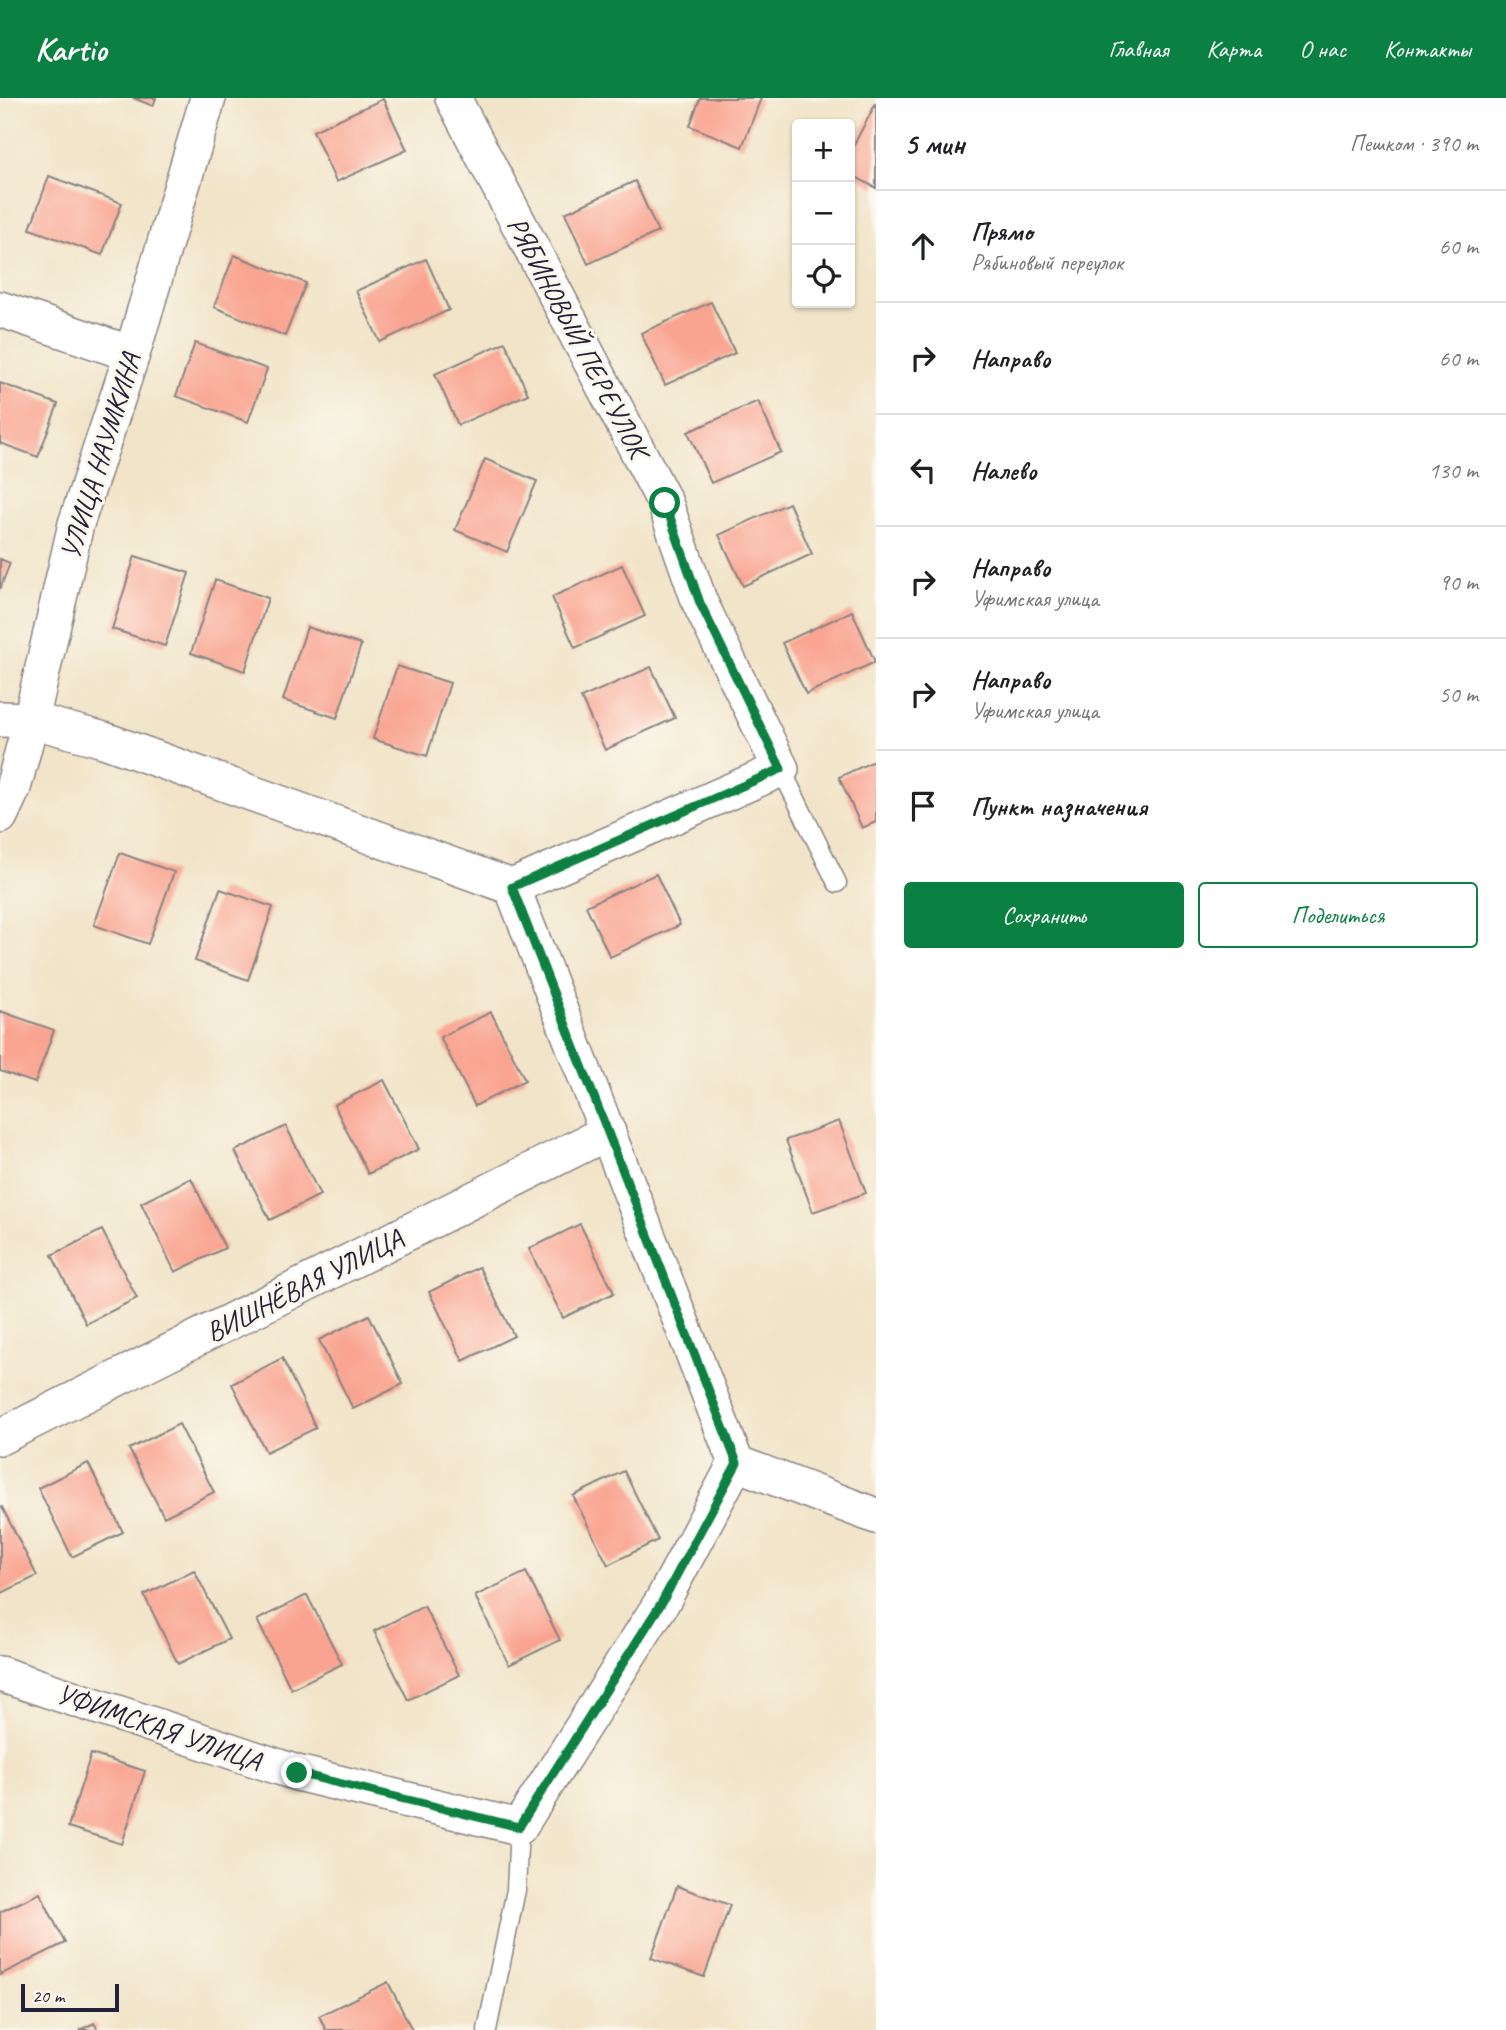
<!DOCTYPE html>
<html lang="ru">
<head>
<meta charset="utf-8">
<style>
  :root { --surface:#fff; --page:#f2f2f2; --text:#202124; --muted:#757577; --line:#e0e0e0; --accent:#0b8043 }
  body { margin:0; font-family:Caveat,sans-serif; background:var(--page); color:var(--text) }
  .controls { position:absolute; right:21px; top:21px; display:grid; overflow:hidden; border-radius:7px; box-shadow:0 2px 5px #0004 }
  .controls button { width:63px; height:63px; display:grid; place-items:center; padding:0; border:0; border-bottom:2px solid var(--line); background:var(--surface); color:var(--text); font:35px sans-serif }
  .scale { position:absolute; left:21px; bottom:18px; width:98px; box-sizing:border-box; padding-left:7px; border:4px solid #22223b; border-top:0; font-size:19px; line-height:24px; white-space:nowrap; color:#22223b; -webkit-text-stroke:5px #fbf7ec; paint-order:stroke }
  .stop { position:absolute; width:21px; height:21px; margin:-16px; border:5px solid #0b8043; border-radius:50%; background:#fff }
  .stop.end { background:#0b8043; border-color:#fff; box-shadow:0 2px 7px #0008 }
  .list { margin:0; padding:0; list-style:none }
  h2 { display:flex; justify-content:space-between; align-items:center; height:91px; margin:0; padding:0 28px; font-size:30px }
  h2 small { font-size:23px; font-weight:400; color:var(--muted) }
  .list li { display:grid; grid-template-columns:46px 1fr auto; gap:21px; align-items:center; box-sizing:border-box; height:112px; padding:0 28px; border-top:2px solid var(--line) }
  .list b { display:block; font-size:26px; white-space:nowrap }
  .list p { margin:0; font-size:23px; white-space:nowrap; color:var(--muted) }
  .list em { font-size:23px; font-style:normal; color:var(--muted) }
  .actions { display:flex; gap:14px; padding:21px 28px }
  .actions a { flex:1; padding:16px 0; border:2px solid var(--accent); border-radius:7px; text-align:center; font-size:24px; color:var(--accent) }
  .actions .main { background:var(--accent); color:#fff }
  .icon { flex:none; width:38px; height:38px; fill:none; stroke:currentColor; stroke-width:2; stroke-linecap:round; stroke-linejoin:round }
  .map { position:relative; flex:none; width:876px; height:1932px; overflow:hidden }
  header { display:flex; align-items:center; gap:42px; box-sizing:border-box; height:98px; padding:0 35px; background:var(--accent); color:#fff }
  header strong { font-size:33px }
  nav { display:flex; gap:38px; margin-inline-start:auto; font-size:24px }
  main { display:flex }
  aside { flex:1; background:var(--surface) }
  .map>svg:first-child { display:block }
  .building { fill:#f9a491 }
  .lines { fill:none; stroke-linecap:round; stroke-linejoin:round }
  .service-casing { stroke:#8a8382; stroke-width:21 }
  .minor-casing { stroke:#8a8382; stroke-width:38 }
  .service { stroke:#fff; stroke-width:18 }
  .minor { stroke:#fff; stroke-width:35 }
  .route { stroke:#0b8043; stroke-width:9 }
  .labels { text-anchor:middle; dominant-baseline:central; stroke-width:6; stroke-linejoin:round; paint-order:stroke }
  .street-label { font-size:28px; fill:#22223b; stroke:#fbf7ec }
</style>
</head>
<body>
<header>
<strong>Kartio</strong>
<nav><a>Главная</a><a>Карта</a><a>О нас</a><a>Контакты</a></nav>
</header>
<main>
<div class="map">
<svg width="876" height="1932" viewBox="0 0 876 1932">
  <rect width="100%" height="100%" fill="#fbf7ec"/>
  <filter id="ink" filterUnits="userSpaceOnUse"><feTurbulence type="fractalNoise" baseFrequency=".0143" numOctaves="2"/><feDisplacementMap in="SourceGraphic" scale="14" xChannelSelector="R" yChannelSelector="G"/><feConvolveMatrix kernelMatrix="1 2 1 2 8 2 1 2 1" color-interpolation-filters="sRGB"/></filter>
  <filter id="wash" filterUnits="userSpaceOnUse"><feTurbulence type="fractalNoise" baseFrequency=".00686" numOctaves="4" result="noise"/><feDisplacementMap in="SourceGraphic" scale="28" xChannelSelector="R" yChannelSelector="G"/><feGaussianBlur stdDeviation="1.57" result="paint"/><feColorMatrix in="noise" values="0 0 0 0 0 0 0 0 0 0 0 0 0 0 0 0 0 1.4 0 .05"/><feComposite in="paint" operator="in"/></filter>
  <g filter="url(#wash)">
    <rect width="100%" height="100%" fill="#f1e4c8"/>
    <g id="blocks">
      <path class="building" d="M 133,0 L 156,0 L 153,8 Z
        M 700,0 L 761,0 L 742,49 L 690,28 Z
        M 383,1 L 407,52 L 336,84 L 313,33 Z
        M 876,5 L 876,90 L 850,76 L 850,54 Z
        M 49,78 L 122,105 L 102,157 L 30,131 Z
        M 635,83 L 658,134 L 588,166 L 565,115 Z
        M 234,157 L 306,185 L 285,238 L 214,209 Z
        M 426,161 L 449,212 L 380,244 L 356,193 Z
        M 711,204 L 735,255 L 665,287 L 641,235 Z
        M 505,244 L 528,296 L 458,327 L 435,276 Z
        M 195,245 L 267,271 L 248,324 L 176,298 Z
        M 0,285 L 58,306 L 38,359 L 0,345 Z
        M 758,303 L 781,354 L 711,385 L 688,334 Z
        M 485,361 L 537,383 L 507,454 L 455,432 Z
        M 789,405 L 812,456 L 743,488 L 719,437 Z
        M 135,458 L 189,475 L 165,548 L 112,531 Z
        M 0,461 L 10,465 L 0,491 Z
        M 622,467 L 645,518 L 575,550 L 552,499 Z
        M 215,482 L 268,500 L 245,573 L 191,555 Z
        M 852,513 L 875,564 L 806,596 L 782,545 Z
        M 307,529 L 361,547 L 337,620 L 283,602 Z
        M 397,568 L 450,585 L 427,658 L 373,641 Z
        M 651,569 L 675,620 L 605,652 L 581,600 Z
        M 876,662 L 876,724 L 862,730 L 839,679 Z
        M 120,755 L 174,774 L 148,846 L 94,827 Z
        M 656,776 L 680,827 L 610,859 L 586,808 Z
        M 220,791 L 273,809 L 248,882 L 195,863 Z
        M 0,913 L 54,932 L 35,985 L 0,973 Z
        M 491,914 L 525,982 L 475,1008 L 440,939 Z
        M 384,982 L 419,1051 L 368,1076 L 334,1007 Z
        M 839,1023 L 866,1095 L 813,1114 L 786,1042 Z
        M 286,1028 L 320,1097 L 270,1122 L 235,1053 Z
        M 191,1080 L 225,1150 L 175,1174 L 141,1105 Z
        M 580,1126 L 614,1195 L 563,1220 L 529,1151 Z
        M 102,1132 L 137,1200 L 86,1226 L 52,1157 Z
        M 479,1169 L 514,1238 L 463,1263 L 429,1194 Z
        M 369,1217 L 403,1286 L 353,1311 L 319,1242 Z
        M 282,1260 L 316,1330 L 266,1354 L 232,1286 Z
        M 179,1326 L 214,1394 L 164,1419 L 129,1351 Z
        M 88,1365 L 123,1434 L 72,1459 L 38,1390 Z
        M 624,1373 L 658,1442 L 608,1467 L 573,1398 Z
        M 2,1409 L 37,1478 L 0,1496 L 0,1410 Z
        M 194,1472 L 229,1541 L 178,1566 L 144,1497 Z
        M 526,1474 L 560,1542 L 509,1567 L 475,1498 Z
        M 307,1497 L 342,1566 L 291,1591 L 257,1522 Z
        M 424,1508 L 459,1577 L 408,1602 L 374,1533 Z
        M 91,1656 L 145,1673 L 122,1746 L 68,1729 Z
        M 677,1788 L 730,1807 L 704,1879 L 651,1860 Z
        M 40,1795 L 65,1845 L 0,1877 L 0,1814 Z
        M 388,1884 L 412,1932 L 326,1932 L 319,1918 Z
        M 94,1925 L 98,1932 L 80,1932 Z"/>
    </g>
  </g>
  <g filter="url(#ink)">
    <use href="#blocks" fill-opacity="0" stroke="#8a8382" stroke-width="2"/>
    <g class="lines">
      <defs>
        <path id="service" d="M 781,671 L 837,785
          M 487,1932 L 516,1792 L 519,1729"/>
        <path id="minor" d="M 0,211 L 132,256
          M 0,621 L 31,622 L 104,642 L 512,789 L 781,671 L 700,505 L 665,405 L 453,0
          M 0,718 L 13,690 L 31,622 L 76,426 L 132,256 L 208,0
          M 512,789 L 736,1365 L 876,1418
          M 0,1339 L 608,1034
          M 0,1576 L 297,1675 L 519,1729 L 662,1504 L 736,1365"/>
      </defs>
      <use href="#service" class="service-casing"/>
      <use href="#minor" class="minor-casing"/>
      <use href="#service" class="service"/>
      <use href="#minor" class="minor"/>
    </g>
  </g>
  <g class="lines" filter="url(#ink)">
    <path class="route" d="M 297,1675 L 519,1729 L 662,1504 L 737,1365 L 512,789 L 781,671 L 700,505 L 665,405"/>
  </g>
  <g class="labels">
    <g class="street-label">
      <text transform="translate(578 239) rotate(62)">РЯБИНОВЫЙ ПЕРЕУЛОК</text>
      <text transform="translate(100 358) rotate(-73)">УЛИЦА НАУМКИНА</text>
      <text transform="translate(304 1187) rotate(-27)">ВИШНЁВАЯ УЛИЦА</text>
      <text transform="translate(159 1629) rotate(19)">УФИМСКАЯ УЛИЦА</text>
    </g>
  </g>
</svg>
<div class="controls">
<button>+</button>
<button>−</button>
<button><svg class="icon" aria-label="locate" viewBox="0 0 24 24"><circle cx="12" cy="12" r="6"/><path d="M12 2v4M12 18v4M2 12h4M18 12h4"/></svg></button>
</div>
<div class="scale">20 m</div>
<div class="stop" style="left:665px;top:405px"></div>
<div class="stop end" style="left:297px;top:1675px"></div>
</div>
<aside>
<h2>5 мин<small>Пешком · 390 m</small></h2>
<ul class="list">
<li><svg class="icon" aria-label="ahead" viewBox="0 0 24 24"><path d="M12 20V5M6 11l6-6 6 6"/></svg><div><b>Прямо</b><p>Рябиновый переулок</p></div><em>60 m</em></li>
<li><svg class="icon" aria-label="right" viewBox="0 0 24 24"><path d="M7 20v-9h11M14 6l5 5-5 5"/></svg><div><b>Направо</b></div><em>60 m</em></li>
<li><svg class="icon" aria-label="left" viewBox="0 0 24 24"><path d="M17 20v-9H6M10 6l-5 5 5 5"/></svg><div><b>Налево</b></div><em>130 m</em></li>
<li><svg class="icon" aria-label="right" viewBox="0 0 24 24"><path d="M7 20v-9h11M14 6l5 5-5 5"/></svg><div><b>Направо</b><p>Уфимская улица</p></div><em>90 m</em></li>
<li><svg class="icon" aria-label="right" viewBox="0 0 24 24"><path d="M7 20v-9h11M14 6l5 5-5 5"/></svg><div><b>Направо</b><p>Уфимская улица</p></div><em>50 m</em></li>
<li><svg class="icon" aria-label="arrive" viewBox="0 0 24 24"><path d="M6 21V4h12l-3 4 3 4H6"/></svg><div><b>Пункт назначения</b></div></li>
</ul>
<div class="actions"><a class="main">Сохранить</a><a>Поделиться</a></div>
</aside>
</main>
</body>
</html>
